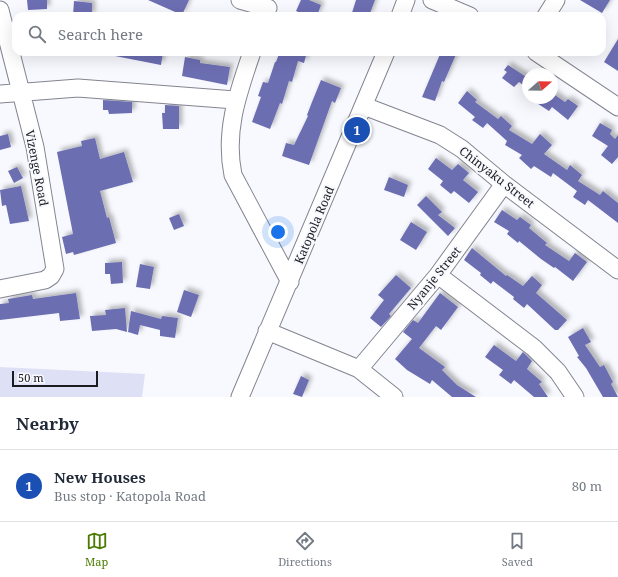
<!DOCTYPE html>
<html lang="en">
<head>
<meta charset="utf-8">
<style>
  :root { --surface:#fff; --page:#f6f6f7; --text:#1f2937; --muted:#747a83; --line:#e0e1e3; --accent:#4b7a01 }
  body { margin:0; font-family:"Noto Serif",serif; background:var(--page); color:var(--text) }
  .compass { position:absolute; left:522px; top:68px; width:36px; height:36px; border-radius:50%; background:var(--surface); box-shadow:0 4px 16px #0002; rotate:70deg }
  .scale { position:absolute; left:12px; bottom:10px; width:86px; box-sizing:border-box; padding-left:4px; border:2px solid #1b1c20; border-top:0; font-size:11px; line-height:14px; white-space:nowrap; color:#1b1c20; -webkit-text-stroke:3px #f8f9fe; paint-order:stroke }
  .you { position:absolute; left:278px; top:232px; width:14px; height:14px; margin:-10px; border:3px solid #fff; border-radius:50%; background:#1a73e8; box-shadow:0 0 0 6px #1a73e833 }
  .badge { display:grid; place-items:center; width:26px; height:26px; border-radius:50%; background:var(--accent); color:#fff; font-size:13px; font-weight:700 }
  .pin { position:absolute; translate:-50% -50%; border:2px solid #fff; box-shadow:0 1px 4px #0006 }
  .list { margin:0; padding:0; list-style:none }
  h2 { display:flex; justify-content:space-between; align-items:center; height:52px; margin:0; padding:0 16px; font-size:17px }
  h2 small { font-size:13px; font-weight:400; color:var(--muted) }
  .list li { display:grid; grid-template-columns:26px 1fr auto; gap:12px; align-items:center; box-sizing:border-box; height:72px; padding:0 16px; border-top:1px solid var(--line) }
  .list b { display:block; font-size:15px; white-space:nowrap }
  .list p { margin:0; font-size:13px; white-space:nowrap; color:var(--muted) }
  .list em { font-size:13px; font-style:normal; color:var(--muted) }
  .icon { flex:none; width:22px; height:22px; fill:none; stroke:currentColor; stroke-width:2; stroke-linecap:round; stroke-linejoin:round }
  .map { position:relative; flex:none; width:618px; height:397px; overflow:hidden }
  .search { position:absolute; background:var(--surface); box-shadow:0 4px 16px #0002; left:12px; right:12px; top:12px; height:44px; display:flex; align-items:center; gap:10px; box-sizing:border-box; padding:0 14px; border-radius:12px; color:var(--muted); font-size:15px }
  .sheet { height:124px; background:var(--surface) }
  nav { display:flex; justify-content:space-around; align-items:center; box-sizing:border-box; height:56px; border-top:1px solid var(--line); background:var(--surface); font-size:11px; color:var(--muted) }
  nav a { display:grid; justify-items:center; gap:2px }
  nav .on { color:var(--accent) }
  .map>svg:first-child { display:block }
  .green { fill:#dee0f6 }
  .building { fill:#6c6eb2; filter:url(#shadow) }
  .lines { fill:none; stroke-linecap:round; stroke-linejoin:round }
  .minor-casing { stroke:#838490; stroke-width:19 }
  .minor { stroke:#fff; stroke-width:17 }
  .labels { text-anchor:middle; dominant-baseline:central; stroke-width:4; stroke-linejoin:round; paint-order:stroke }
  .street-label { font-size:12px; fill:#1b1c20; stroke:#f8f9fe }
</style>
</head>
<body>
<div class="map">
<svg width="618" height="397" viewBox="0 0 618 397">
  <defs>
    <filter id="shadow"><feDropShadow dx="3.5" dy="-3.5" stdDeviation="2" flood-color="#0004"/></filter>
  </defs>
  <rect width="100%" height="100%" fill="#f8f9fe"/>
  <path class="green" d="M 0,367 L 145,374 L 142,397 L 0,397 Z"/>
  <path class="building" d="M 27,0 L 47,0 L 47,9 L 28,10 Z
    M 148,0 L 189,0 L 182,15 Z
    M 301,0 L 309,0 L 321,5 L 317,16 L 308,16 L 296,11 Z
    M 356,0 L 375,0 L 369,16 L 351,16 Z
    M 580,0 L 610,0 L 602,13 Z
    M 74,1 L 92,3 L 92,16 L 73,16 Z
    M 618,39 L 618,71 L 604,62 Z
    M 116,52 L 163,52 L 161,65 L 115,56 Z
    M 277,52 L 307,52 L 304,63 L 298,61 L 292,82 L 289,81 L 282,104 L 280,103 L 270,129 L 252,122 L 261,97 L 258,96 L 263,82 L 268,83 L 275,62 L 276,62 L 279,54 Z
    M 441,52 L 457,52 L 444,82 L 442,81 L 435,101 L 422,97 Z
    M 185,57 L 200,60 L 200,63 L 230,67 L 227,85 L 182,76 Z
    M 508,65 L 528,78 L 528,89 L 519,82 L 514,87 L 502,78 L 507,72 L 504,70 Z
    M 321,80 L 341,88 L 335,103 L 332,101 L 309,165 L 282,156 L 286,143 L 294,145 L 308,116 L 307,115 L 312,102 Z
    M 467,91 L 477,100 L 475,102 L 498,119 L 501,116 L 512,126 L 509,130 L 532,144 L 540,134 L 552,145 L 544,154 L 567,170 L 570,165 L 582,175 L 578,181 L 600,195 L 603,191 L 618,203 L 618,223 L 588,200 L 585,205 L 573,197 L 577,191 L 553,173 L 551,177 L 534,166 L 531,169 L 519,158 L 522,155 L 505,145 L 507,141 L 487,123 L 483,128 L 472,120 L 475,117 L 458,103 Z
    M 552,93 L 565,102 L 568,99 L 578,106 L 568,120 L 552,107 L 549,111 L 529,98 L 552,98 Z
    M 103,100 L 132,102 L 132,113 L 109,114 L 108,110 L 103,110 Z
    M 165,105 L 179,106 L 179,129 L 163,129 L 162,113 L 165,113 Z
    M 600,123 L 612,130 L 610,134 L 615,139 L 618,135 L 618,157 L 612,164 L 601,155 L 608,146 L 592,136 Z
    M 8,134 L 11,147 L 0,150 L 0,136 Z
    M 95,138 L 100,159 L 124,152 L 133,182 L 100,191 L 107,218 L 109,217 L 116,243 L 74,255 L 73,252 L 66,254 L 62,237 L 73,234 L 57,152 L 82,146 L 81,141 Z
    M 436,158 L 452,170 L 458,164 L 469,173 L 463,180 L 478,192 L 469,203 L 454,191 L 451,194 L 440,185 L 443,181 L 428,169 Z
    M 17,167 L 23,178 L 14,183 L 8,171 Z
    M 389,177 L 408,185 L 404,197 L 384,190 Z
    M 21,186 L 29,221 L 10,224 L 6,205 L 2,206 L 0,190 Z
    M 426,196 L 442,212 L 438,215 L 455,228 L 448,236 L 417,205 Z
    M 502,210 L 517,220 L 520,217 L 531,225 L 529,228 L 547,243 L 545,245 L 569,261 L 575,253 L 587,262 L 573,281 L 555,267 L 554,268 L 541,259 L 519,241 L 518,243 L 507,234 L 509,231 L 494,222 Z
    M 179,214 L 184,226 L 174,230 L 169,218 Z
    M 411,222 L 427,232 L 416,250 L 400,240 Z
    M 472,248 L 506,276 L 507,275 L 523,286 L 532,276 L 542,285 L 536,293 L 567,320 L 558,330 L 555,330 L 527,304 L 524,308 L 513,299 L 514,297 L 493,281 L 491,284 L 480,275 L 481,273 L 464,260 Z
    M 122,262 L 123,283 L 111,284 L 110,274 L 105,274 L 105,263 Z
    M 140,264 L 154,267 L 150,289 L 136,287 Z
    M 396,275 L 411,288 L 389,314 L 391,316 L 381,327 L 370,318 L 384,300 L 378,295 Z
    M 184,290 L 199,295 L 191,317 L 177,312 Z
    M 76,293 L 80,319 L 60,321 L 59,313 L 0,320 L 0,304 L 9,303 L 8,299 L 32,295 L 33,299 Z
    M 440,293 L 458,307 L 441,330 L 436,326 L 419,348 L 445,367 L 442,370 L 457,385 L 476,397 L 452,397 L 432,380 L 430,384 L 407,370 L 395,359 L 412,339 L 403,332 L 413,320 L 418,323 Z
    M 125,308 L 127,332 L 116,329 L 92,331 L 90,316 L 106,315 L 105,310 Z
    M 131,311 L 161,319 L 162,316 L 178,318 L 175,338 L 160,336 L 160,330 L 140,325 L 138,335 L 128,332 Z
    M 583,328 L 591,342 L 585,345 L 600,367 L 604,365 L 613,382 L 611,384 L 618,397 L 603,397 L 586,368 L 577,357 L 579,356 L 568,337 Z
    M 494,345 L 516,361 L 523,352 L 532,361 L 527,369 L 542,382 L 539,384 L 548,397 L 534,397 L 514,380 L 511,384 L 499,375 L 503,370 L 485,357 Z
    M 301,376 L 309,380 L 302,397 L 293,394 Z"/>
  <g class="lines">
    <defs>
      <path id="minor" d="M 240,0 L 268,8
        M 432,0 L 470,16
        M 0,10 L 35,147 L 55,269 L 51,276 L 45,280 L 0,289
        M 400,16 L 406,0
        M 546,16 L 556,0
        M 252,52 C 238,93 224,131 233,175 L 290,282
        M 536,52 L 618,107
        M 0,94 L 78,88 L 235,100
        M 364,106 L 440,135 L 462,149 L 504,184 L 618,270
        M 438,275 L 534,348 L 558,372 L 575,397
        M 267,331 L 359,369 L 394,397
        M 359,369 L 438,275 L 504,184
        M 240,397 L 386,52"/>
    </defs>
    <use href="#minor" class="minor-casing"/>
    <use href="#minor" class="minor"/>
  </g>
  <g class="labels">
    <g class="street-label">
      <text transform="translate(37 168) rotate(79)">Vizenge Road</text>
      <text transform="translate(497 177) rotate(38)">Chinyaku Street</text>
      <text transform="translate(314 225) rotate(-67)">Katopola Road</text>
      <text transform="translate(434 278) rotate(-51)">Nyanje Street</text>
    </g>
  </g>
</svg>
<svg class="compass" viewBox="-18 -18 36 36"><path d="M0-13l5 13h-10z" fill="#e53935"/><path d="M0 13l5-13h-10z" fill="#747a83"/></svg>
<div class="scale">50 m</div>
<div class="you"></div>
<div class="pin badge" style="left:357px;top:130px;background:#1a4fb4">1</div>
<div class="search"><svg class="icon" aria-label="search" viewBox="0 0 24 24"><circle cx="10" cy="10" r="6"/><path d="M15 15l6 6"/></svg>Search here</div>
</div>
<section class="sheet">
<h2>Nearby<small></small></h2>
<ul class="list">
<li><span class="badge" style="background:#1a4fb4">1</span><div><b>New Houses</b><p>Bus stop · Katopola Road</p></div><em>80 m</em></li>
</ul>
</section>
<nav>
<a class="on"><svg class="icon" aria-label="map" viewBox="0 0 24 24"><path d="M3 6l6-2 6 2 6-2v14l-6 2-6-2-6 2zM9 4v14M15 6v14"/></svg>Map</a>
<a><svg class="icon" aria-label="directions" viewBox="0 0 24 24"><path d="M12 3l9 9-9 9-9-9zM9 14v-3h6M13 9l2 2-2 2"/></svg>Directions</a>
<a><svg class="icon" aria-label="saved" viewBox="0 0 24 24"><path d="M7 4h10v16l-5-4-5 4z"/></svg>Saved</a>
</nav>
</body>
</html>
